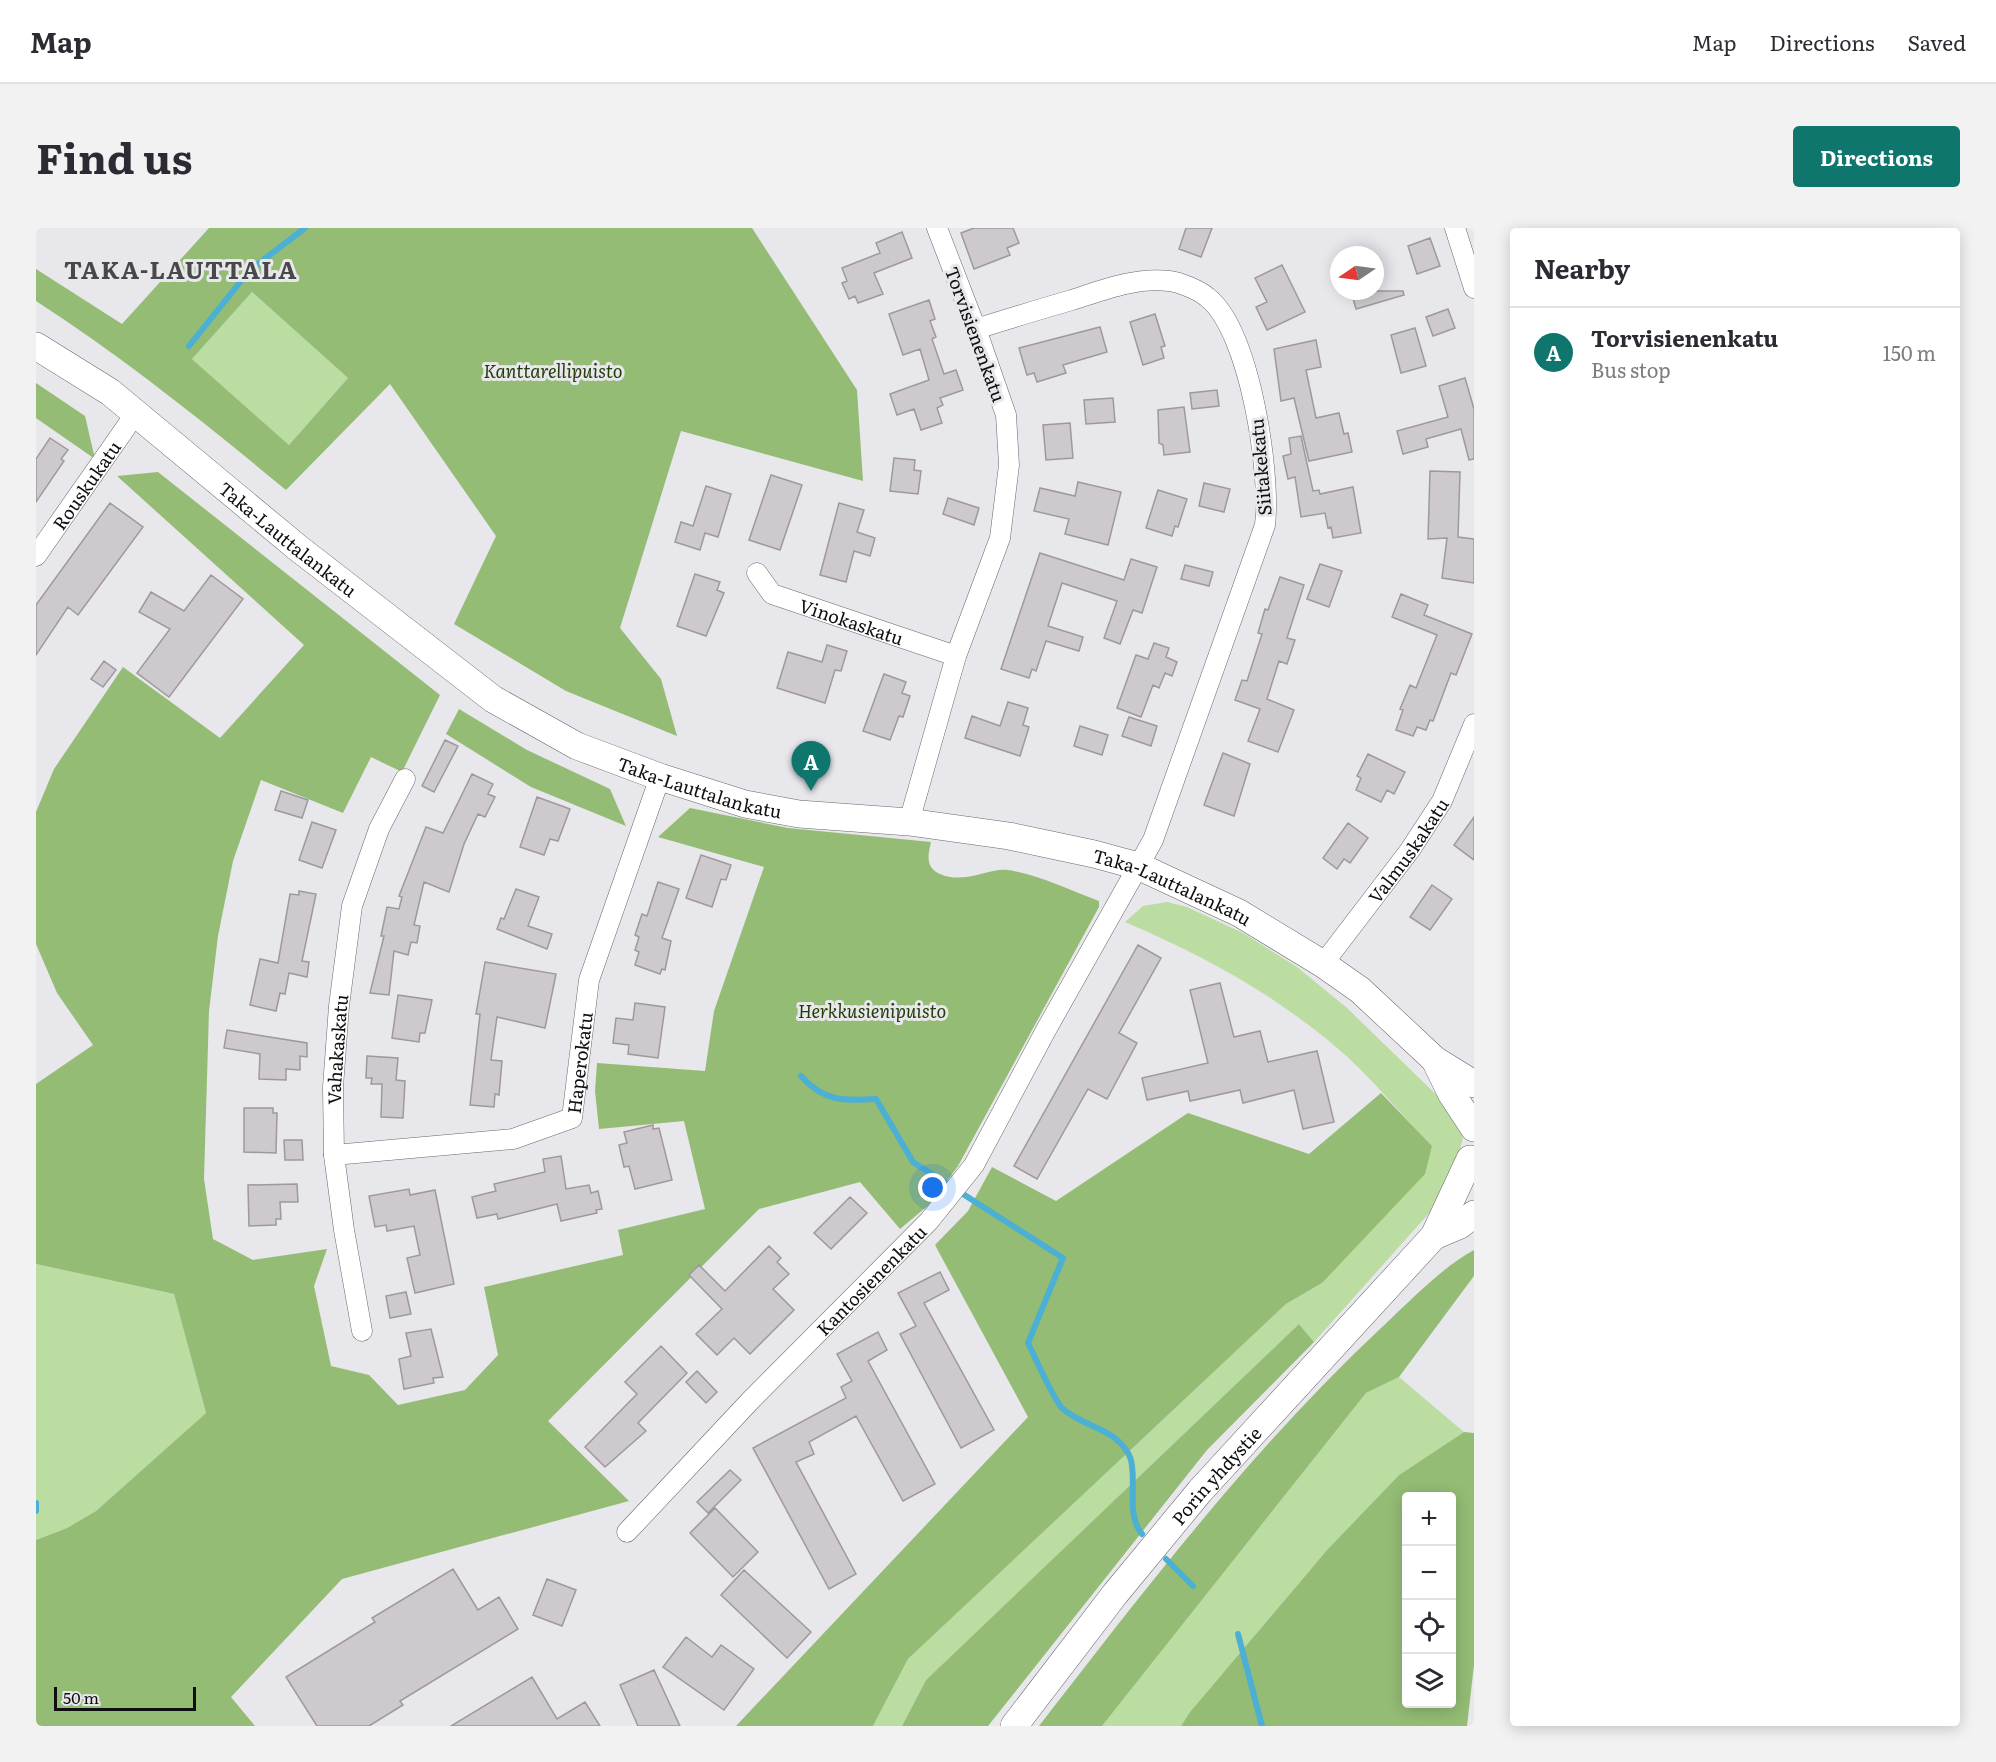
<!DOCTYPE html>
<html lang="en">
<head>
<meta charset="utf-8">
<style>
  :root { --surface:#fff; --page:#f2f2f3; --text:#2b2b33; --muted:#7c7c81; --line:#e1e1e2; --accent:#0f766e }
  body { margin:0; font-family:Literata,serif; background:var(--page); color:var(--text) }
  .controls { position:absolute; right:18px; bottom:18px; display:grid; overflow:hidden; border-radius:6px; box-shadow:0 3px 15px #0003 }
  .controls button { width:54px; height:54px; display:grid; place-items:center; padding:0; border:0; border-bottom:2px solid var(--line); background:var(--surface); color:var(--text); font:30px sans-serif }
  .compass { position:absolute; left:1294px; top:18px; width:54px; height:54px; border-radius:50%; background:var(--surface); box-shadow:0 3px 15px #0003; rotate:257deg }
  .scale { position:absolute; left:18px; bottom:15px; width:142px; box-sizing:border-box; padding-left:6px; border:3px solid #0f0f11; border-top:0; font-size:16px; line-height:21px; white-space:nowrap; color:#0f0f11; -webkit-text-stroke:4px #e8e7ec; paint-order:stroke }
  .you { position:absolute; left:897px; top:960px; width:21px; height:21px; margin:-15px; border:4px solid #fff; border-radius:50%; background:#1a73e8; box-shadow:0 0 0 9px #1a73e833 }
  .badge { display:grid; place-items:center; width:39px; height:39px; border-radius:50%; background:var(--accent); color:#fff; font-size:20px; font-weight:700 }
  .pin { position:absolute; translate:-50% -50px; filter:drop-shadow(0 2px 3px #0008) }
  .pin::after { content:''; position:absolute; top:32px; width:21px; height:18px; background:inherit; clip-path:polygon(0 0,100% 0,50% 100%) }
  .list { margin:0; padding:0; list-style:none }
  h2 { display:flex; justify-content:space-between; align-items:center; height:78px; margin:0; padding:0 24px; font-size:26px }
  h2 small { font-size:20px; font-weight:400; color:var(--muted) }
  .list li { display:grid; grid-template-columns:39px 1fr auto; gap:18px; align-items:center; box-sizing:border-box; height:90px; padding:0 24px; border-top:2px solid var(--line) }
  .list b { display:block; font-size:22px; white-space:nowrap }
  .list p { margin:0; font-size:20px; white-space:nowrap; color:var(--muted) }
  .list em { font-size:20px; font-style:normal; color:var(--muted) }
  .icon { flex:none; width:33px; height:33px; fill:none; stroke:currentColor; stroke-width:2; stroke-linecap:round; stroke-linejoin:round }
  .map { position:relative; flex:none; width:1438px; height:1498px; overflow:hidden; border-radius:6px }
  header { display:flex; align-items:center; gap:36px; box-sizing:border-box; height:84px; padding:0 30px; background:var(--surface); border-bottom:2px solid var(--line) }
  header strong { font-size:28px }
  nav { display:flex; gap:33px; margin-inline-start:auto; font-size:21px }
  .intro { display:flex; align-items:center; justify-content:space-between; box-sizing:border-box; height:144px; padding:0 36px }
  h1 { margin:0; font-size:42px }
  .button { padding:15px 27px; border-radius:6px; background:var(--accent); color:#fff; font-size:21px; font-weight:700 }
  main { display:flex; gap:36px; padding:0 36px }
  aside { flex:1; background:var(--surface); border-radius:6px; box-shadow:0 3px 15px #0003 }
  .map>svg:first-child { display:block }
  .green { fill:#bbdda2 }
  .forest { fill:#94bc75; fill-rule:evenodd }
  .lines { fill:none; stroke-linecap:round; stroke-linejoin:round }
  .stream { stroke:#4cafd4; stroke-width:6 }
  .building { fill:#cdc9cc; stroke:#9d999c; stroke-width:1.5 }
  .street-casing { stroke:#68686b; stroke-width:21 }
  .secondary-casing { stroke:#68686b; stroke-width:28 }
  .street { stroke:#fff; stroke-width:20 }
  .secondary { stroke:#fff; stroke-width:27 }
  .labels { text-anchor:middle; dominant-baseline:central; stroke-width:6; stroke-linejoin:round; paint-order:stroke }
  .street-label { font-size:18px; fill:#0f0f11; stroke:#e8e7ec }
  .park-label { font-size:18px; font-style:italic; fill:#233d09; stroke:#e8e7ec }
  .district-label { font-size:24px; font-weight:bold; letter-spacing:1.5px; fill:#48474a; stroke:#e8e7ec }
</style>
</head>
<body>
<header>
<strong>Map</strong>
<nav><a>Map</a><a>Directions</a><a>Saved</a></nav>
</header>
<div class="intro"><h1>Find us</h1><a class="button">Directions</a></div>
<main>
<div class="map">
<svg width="1438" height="1498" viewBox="0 0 1438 1498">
  <rect width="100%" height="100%" fill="#e8e7ec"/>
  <path class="green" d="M 216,64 L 312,150 L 253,217 L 156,131 Z
    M 1131,674 L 1151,679 L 1207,705 L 1261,739 L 1311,780 L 1416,882 L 1427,910 L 1417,947 L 1395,983 L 1278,1114 L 1263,1096 L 890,1452 L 866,1498 L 837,1498 L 872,1431 L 1250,1076 L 1286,1055 L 1396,918 C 1364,886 1335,848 1300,819 C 1235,764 1166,727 1089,694 L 1107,678 Z
    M 0,1036 L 138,1066 L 170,1185 L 60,1283 L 31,1300 L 0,1312 Z
    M 1363,1149 L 1428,1204 L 1363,1247 L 1291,1322 L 1154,1484 L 1145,1498 L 1066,1498 L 1330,1165 Z"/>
  <path class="forest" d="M 173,0 L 716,0 L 821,162 L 827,253 L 645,203 L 584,400 L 625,451 L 641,508 L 530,463 L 418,396 L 460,308 L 354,156 L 250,262 C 169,195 88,130 0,73 L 0,41 L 86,96 ZM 216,64 L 312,150 L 253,217 L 156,131 Z
    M 0,155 L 49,188 L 59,231 L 0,190 Z
    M 122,244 L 404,467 L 366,544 L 335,529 L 307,585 L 225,552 L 197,633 L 182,708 L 173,783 L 168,951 L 177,1011 L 217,1032 L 291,1021 L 278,1058 L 295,1138 L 333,1147 L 362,1177 L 429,1162 L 462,1127 L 448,1059 L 587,1027 L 582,1002 L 669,981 L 648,893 L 563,901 L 559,863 L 561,835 L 669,843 L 678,783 L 728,639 L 622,609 L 654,580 L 752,600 L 895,614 C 892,627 889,639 904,646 C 928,657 954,639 972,642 C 1004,647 1033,662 1063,673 L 1063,679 L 922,938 L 895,975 L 864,1001 L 824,954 L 723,981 L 512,1193 L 593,1273 L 306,1351 L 195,1469 L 219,1498 L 0,1498 L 0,1312 L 31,1300 L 60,1283 L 170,1185 L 138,1066 L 0,1036 L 0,856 L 57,817 L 21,765 L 0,716 L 0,584 L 18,541 L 87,439 L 184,510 L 268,417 L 81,248 Z
    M 423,481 L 491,522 L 574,561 L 590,598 L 495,559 L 410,506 Z
    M 1345,865 L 1396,918 L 1389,946 L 1286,1055 L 1250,1076 L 872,1431 L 837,1498 L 700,1498 L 992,1189 L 899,1017 L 932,983 L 956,939 L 1020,973 L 1152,885 L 1273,926 Z
    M 1438,1022 L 1438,1048 L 1363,1149 L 1330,1165 L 1066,1498 L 1003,1498 C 1110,1360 1217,1220 1344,1101 C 1370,1077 1407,1038 1438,1022 Z
    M 1263,1096 L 1278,1114 L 1171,1222 L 952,1498 L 866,1498 L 890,1452 Z
    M 1428,1204 L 1438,1205 L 1438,1437 L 1431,1498 L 1145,1498 L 1154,1484 L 1291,1322 L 1363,1247 ZM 1370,1268 L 1416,1268 L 1416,1476 L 1370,1476 Z"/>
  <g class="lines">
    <path class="stream" d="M 153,118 L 213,43 L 269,0
      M 765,848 C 788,874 808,873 840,871 L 877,934 L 1027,1030 L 992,1115 C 999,1129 1018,1173 1027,1181 C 1049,1200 1081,1200 1094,1229 C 1102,1249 1089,1287 1106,1306
      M 0,1275 L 0,1283
      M 1130,1331 L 1157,1358
      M 1202,1406 L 1226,1498"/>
  </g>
  <path class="building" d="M 938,0 L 977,0 L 983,15 L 971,20 L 974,27 L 938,41 L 925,5 Z
    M 1150,0 L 1176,0 L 1165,29 L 1143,21 Z
    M 866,4 L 876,30 L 838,45 L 847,66 L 822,75 L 819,68 L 813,71 L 806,55 L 811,53 L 806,40 L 844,25 L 840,15 Z
    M 1394,10 L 1404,38 L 1381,46 L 1372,18 Z
    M 1246,37 L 1269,84 L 1231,102 L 1220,79 L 1231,74 L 1219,50 Z
    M 1315,63 L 1367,63 L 1368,67 L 1320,81 Z
    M 893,72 L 899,91 L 894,93 L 900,109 L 896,111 L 908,146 L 920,142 L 927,162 L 904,170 L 907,177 L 901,180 L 906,195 L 885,202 L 878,181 L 861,187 L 854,166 L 893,152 L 884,121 L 867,127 L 853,86 Z
    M 1412,81 L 1419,100 L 1397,108 L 1390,89 Z
    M 1119,86 L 1129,118 L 1125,119 L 1128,130 L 1107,137 L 1094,94 Z
    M 1064,99 L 1071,124 L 1027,137 L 1030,145 L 1001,154 L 998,145 L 991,147 L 983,120 Z
    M 1379,100 L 1390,138 L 1365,145 L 1355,107 Z
    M 1280,112 L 1285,139 L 1270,142 L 1280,190 L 1303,185 L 1308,206 L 1312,205 L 1316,224 L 1273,233 L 1258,170 L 1245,173 L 1238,121 Z
    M 1429,150 L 1438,181 L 1438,231 L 1433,232 L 1425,201 L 1390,211 L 1392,219 L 1367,226 L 1361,203 L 1412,189 L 1403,158 Z
    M 1181,162 L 1183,178 L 1156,181 L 1154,165 Z
    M 1077,170 L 1079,194 L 1050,196 L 1048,172 Z
    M 1148,179 L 1154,224 L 1128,227 L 1127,217 L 1123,215 L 1122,182 Z
    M 1034,195 L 1037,230 L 1010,232 L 1007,197 Z
    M 1265,208 L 1277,263 L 1283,262 L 1284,266 L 1317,259 L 1325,305 L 1297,310 L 1295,299 L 1292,300 L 1289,285 L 1265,289 L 1259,249 L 1252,251 L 1247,228 L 1255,226 L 1253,210 Z
    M 14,210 L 32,222 L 25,231 L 28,233 L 0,274 L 0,231 Z
    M 858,230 L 879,232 L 878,242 L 885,243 L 882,266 L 854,263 Z
    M 1394,243 L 1424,244 L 1422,309 L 1438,311 L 1438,355 L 1406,350 L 1411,310 L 1392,311 Z
    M 735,247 L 766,257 L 744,322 L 713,312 Z
    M 1042,254 L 1085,264 L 1072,317 L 1029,306 L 1033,291 L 998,283 L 1004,260 L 1039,268 Z
    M 1168,255 L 1194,261 L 1188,284 L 1163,278 Z
    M 670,258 L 695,266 L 682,309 L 669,305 L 664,322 L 639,314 L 645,294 L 657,298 Z
    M 1122,262 L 1151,271 L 1142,299 L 1139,298 L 1136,308 L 1110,300 Z
    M 912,270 L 943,280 L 938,297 L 907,286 Z
    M 74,275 L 107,299 L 42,387 L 32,379 L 0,427 L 0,377 Z
    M 803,275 L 828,282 L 821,304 L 839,310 L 834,328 L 818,323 L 810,354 L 784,347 Z
    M 1004,325 L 1088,352 L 1095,331 L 1121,339 L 1106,385 L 1097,382 L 1084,416 L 1068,410 L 1081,373 L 1026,355 L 1012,398 L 1047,409 L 1043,423 L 1010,413 L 1000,443 L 996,441 L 993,450 L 965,441 Z
    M 1284,336 L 1306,343 L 1293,379 L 1271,371 Z
    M 1149,337 L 1177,344 L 1173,358 L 1145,351 Z
    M 659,346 L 684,354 L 681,362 L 688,365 L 670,408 L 641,398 Z
    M 175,347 L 207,371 L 133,469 L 101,445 L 134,401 L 103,384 L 115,364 L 148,383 Z
    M 1244,349 L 1268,357 L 1251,410 L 1259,412 L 1251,436 L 1243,433 L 1231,471 L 1258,482 L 1242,524 L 1212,513 L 1224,481 L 1199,472 L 1206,452 L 1211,453 L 1226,406 L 1222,405 L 1229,381 L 1232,382 Z
    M 1365,366 L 1392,377 L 1388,387 L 1436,406 L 1420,447 L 1415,445 L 1397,493 L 1394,492 L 1390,502 L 1381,499 L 1377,508 L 1360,502 L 1367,482 L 1364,481 L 1374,457 L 1380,460 L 1401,407 L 1356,389 Z
    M 1118,415 L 1133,420 L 1130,429 L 1141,434 L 1136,448 L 1129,445 L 1123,460 L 1117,457 L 1105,489 L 1081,480 L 1100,427 L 1112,431 Z
    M 791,417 L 811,423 L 805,443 L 799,442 L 789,475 L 741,460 L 752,424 L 786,434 Z
    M 68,433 L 80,442 L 67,459 L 55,451 Z
    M 848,446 L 870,454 L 866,465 L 874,468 L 867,489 L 863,488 L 854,512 L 827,503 Z
    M 972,474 L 992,480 L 987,497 L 993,499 L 984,528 L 929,510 L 936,488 L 964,498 Z
    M 1093,489 L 1121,498 L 1115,518 L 1086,508 Z
    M 1044,498 L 1072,507 L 1066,527 L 1038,518 Z
    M 409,512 L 422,518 L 398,564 L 386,558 Z
    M 1187,525 L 1214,536 L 1198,588 L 1168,577 Z
    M 1332,526 L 1369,544 L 1358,566 L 1351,562 L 1345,574 L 1320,562 L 1325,550 L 1321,548 Z
    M 436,546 L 457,556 L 452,566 L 459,569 L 449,589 L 442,586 L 428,616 L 413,664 L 388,654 L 378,697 L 384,698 L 381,715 L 375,714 L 372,727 L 358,723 L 353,767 L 334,765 L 348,708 L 345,708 L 351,679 L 363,681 L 366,669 L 363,668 L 390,599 L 407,605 Z
    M 245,563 L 272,572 L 266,590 L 239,582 Z
    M 501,569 L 534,581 L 522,613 L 514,611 L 508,627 L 484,619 Z
    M 1438,589 L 1438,632 L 1418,617 Z
    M 276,594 L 300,602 L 286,640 L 263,632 Z
    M 1312,595 L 1332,610 L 1314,635 L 1308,631 L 1301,641 L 1287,630 Z
    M 665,627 L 695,637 L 690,652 L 685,651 L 676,679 L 650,670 Z
    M 622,654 L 643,661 L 626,710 L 635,713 L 629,742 L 626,741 L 624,746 L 599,737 L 603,724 L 599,722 L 603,709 L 599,707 L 606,686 L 611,688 Z
    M 1396,657 L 1416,671 L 1394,702 L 1374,689 Z
    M 480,661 L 503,669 L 492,698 L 516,706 L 511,721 L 461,701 L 465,690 L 468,691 Z
    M 263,663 L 280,666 L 266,733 L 273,734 L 271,749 L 253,745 L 249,766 L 244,765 L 240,783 L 214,777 L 224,731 L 242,735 L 254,666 L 263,667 Z
    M 1102,717 L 1125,730 L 1083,805 L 1101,815 L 1071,871 L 1052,861 L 1001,951 L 978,938 Z
    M 449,734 L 520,746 L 509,800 L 461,789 L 455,832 L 466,833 L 463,867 L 459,866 L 458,879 L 434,877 L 444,786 L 440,786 Z
    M 1184,755 L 1198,809 L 1224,803 L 1232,834 L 1281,823 L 1298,894 L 1267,901 L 1258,862 L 1207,875 L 1204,862 L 1154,873 L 1152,863 L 1111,872 L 1106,850 L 1172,835 L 1154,762 Z
    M 362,767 L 396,772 L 389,805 L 384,805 L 383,814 L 356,810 Z
    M 599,775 L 629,779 L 622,830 L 592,826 L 593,817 L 577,815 L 580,790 L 597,792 Z
    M 191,802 L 271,815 L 271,829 L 264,828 L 264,842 L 250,841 L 250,852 L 223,851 L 224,826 L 188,820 Z
    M 331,828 L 362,830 L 360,852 L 369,853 L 367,890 L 345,889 L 346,856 L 335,856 L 336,850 L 330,850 Z
    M 208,880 L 237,880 L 237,885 L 241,885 L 240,925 L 208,924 Z
    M 617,897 L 617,901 L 623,900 L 636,952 L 599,961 L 593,938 L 588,939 L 583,917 L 591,915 L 588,904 Z
    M 248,912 L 266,912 L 267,932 L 249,932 Z
    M 525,928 L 530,961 L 553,957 L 555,965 L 562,963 L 566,981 L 560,982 L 561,985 L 525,993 L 521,976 L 462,991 L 461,986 L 441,990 L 436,969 L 460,963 L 458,956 L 509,944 L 507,931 Z
    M 261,956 L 262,974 L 244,974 L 245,991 L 240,991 L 240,997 L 213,998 L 212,957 Z
    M 373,961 L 374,967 L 399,962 L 418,1056 L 379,1065 L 371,1030 L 384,1027 L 378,998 L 351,1003 L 350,997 L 339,999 L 333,968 Z
    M 814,969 L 831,985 L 795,1021 L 778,1005 Z
    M 733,1018 L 745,1030 L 741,1034 L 753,1046 L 737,1061 L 758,1082 L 714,1126 L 698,1110 L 681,1127 L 660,1106 L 686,1081 L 653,1047 L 663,1037 L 689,1063 Z
    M 904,1044 L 913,1062 L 888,1075 L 958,1202 L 925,1220 L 864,1106 L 880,1098 L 862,1065 Z
    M 370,1064 L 375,1086 L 354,1090 L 350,1068 Z
    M 395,1101 L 407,1149 L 397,1150 L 398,1155 L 368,1161 L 363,1131 L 375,1128 L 370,1105 Z
    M 842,1104 L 851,1122 L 832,1133 L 899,1256 L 867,1273 L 820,1188 L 773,1214 L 778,1226 L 760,1234 L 820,1346 L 793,1361 L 717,1220 L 810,1170 L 805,1159 L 816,1153 L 801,1126 Z
    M 625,1118 L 651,1145 L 602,1195 L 610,1203 L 569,1239 L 549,1219 L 601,1166 L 589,1154 Z
    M 661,1143 L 681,1164 L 670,1175 L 650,1154 Z
    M 694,1242 L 705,1252 L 672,1285 L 661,1274 Z
    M 679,1280 L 722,1324 L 697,1349 L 654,1305 Z
    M 417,1341 L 442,1382 L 463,1369 L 482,1401 L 364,1473 L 367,1477 L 333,1498 L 281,1498 L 250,1449 L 339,1394 L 336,1390 Z
    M 708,1342 L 775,1404 L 751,1430 L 685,1367 Z
    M 511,1351 L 540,1362 L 526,1398 L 497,1387 Z
    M 650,1409 L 676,1429 L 685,1417 L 718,1441 L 688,1482 L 627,1439 Z
    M 618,1442 L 644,1498 L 602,1498 L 584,1457 Z
    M 496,1449 L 521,1491 L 549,1474 L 564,1498 L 415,1498 Z"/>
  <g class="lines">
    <defs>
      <g id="street">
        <path d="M 1419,0 L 1438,60"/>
        <path id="s1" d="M 0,328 L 100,185"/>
        <path id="s2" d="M 721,345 L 736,366 L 920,428"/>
        <path d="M 873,594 L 920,428 L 964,310 L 973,237 L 970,187 L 940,101 L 901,0"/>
        <path id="s3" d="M 1287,736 L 1374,622 L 1406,573 L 1438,496"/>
        <path id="s4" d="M 298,927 L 477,911 L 536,890 L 553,752 L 624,549"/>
        <path id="s5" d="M 326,1103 L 308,1002 L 298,927 L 297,859 L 303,778 L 316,678 L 343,601 L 369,551"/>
        <path id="s6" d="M 591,1304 L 714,1173 L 893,993 L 938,937 L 1010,802 L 1117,612 L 1229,297 C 1235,245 1214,102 1171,69 C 1163,62 1143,54 1133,53 C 1100,49 1067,62 1036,72 C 1004,81 972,91 940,101"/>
      </g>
      <g id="secondary">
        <path id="s7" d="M 0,118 L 74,164 L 262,320 L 457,471 L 541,518 L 624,549 L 709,576 L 763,586 L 873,594 L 973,608 L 1058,626 L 1102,638 L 1203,685 L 1287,736 L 1324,762 L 1399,832 L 1438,856"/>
        <path d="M 1399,832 L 1415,865 L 1438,900"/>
        <path d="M 1398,1008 L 1424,997 L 1438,986"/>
        <path id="s8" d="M 978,1498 L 1079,1366 L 1164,1263 L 1398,1008 L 1434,931"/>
      </g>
    </defs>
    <use href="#street" class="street-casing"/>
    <use href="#secondary" class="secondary-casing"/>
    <use href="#street" class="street"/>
    <use href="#secondary" class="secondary"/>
  </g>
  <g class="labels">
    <g class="street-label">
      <text transform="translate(940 106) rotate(70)">Torvisienenkatu</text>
      <text transform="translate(1224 239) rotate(-95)">Siitakekatu</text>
      <text stroke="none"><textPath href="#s1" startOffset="87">Rouskukatu</textPath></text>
      <text stroke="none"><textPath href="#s7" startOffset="318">Taka-Lauttalankatu</textPath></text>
      <text stroke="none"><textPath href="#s2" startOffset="110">Vinokaskatu</textPath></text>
      <text stroke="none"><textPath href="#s7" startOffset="804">Taka-Lauttalankatu</textPath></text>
      <text stroke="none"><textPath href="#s3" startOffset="142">Valmuskakatu</textPath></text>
      <text stroke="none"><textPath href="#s7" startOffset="1290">Taka-Lauttalankatu</textPath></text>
      <text stroke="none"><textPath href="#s5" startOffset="284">Vahakaskatu</textPath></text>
      <text stroke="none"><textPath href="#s4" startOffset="298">Haperokatu</textPath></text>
      <text stroke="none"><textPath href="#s6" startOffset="351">Kantosienenkatu</textPath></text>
      <text stroke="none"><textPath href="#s8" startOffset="322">Porin yhdystie</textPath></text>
    </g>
    <g class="park-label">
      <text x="517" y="142">Kanttarellipuisto</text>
      <text x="836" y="782">Herkkusienipuisto</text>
    </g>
    <g class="district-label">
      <text x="145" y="40">TAKA-LAUTTALA</text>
    </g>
  </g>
</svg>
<div class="controls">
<button>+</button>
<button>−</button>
<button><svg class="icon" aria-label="locate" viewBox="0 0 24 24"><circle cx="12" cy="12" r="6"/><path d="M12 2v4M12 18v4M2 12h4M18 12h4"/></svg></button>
<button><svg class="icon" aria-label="layers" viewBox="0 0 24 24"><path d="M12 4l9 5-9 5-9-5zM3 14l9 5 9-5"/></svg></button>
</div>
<svg class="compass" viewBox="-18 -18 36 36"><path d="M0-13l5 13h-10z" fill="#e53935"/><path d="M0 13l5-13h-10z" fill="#7c7c81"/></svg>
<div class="scale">50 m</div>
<div class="you"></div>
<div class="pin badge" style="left:775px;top:563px">A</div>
</div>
<aside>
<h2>Nearby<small></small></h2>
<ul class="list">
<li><span class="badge">A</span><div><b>Torvisienenkatu</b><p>Bus stop</p></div><em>150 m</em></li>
</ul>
</aside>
</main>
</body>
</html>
